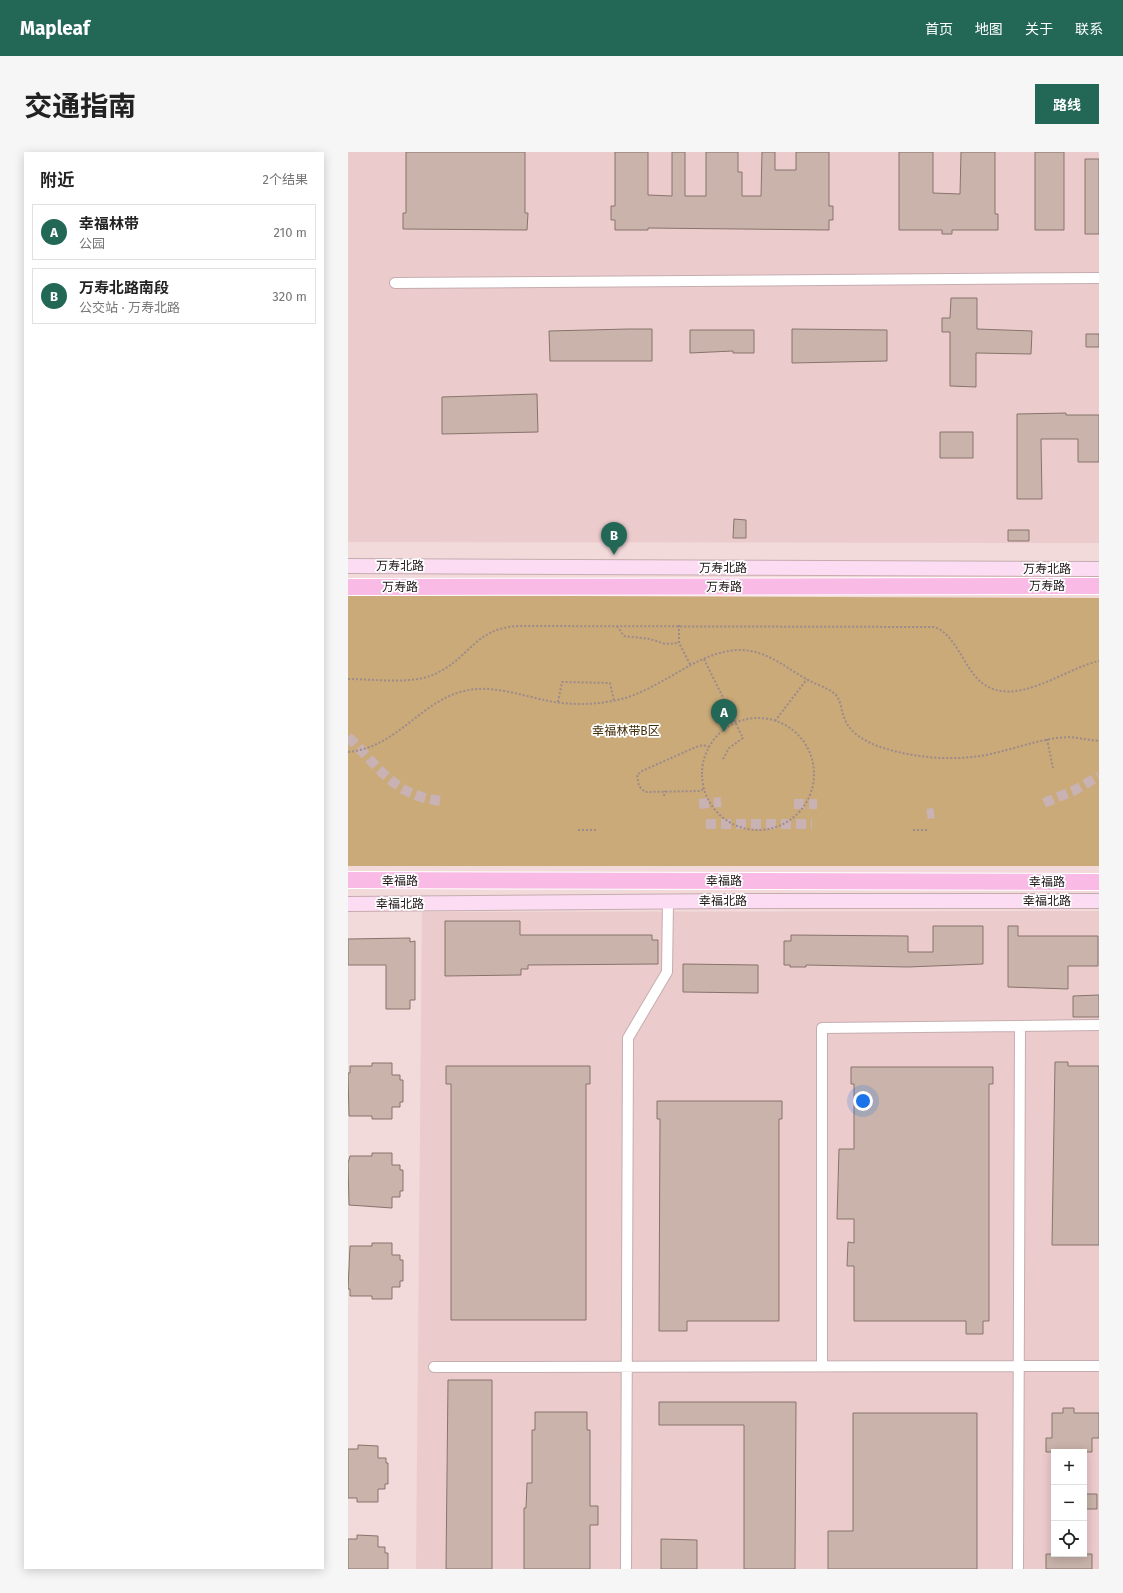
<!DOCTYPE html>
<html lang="zh">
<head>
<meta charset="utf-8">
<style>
  :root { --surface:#fff; --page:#f6f6f6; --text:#222; --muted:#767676; --line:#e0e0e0; --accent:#236757 }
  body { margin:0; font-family:"Fira Sans","Noto Sans SC",sans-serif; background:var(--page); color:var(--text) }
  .controls { position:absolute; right:12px; bottom:12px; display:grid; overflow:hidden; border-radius:0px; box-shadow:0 2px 10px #0003 }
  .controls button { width:36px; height:36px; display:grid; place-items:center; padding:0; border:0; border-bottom:1px solid var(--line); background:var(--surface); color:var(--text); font:20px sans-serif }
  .you { position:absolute; left:515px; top:949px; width:14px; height:14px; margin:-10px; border:3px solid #fff; border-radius:50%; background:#1a73e8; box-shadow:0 0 0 6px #1a73e833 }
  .badge { display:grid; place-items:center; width:26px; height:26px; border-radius:50%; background:var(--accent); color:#fff; font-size:13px; font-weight:700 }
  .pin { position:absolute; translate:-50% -33px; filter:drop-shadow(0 1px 2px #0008) }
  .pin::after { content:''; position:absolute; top:21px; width:14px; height:12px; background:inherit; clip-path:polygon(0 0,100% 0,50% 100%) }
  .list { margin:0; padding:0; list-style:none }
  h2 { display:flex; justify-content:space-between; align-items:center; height:52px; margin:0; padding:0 16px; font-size:17px }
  h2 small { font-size:13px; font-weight:400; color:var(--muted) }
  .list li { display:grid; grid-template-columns:26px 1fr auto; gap:12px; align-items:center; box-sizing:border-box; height:56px; margin:0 8px 8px; padding:0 8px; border:1px solid var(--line); border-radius:0px }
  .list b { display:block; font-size:15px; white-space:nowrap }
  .list p { margin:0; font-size:13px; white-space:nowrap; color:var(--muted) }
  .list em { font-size:13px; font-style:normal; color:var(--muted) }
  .icon { flex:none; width:22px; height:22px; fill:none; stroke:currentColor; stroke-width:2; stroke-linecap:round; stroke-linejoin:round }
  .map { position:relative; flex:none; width:751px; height:1417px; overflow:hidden; border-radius:0px }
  header { display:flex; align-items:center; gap:24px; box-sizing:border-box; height:56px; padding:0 20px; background:var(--accent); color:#fff }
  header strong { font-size:19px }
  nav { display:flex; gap:22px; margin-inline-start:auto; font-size:14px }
  .intro { display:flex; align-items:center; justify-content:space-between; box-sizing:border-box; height:96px; padding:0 24px }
  h1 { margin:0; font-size:28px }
  .button { padding:10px 18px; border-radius:0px; background:var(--accent); color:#fff; font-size:14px; font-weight:700 }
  main { display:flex; gap:24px; padding:0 24px }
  aside { flex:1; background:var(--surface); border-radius:0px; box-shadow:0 2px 10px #0003 }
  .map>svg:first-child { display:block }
  .built { fill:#eccbcd; fill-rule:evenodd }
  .green { fill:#caaa79 }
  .building { fill:#c9b3aa; stroke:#88746c }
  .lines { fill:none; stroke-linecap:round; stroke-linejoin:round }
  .street-tunnel { stroke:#c8b2b3; stroke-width:10; stroke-dasharray:10 5; stroke-linecap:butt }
  .street-casing { stroke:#c5adaf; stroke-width:12 }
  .secondary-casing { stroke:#c5adaf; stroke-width:16 }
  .primary-casing { stroke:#fff; stroke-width:18 }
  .path { stroke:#9d8a8b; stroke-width:2; stroke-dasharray:2 2; stroke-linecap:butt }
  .street { stroke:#fff; stroke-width:10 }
  .secondary { stroke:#fcdcf2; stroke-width:14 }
  .primary { stroke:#fabae6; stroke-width:16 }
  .labels { text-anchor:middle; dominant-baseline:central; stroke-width:3.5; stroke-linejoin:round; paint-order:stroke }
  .street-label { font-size:12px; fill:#1e1617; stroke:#fff }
  .park-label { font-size:12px; fill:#432e09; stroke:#fff }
</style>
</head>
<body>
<header>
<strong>Mapleaf</strong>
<nav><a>首页</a><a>地图</a><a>关于</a><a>联系</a></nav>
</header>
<div class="intro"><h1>交通指南</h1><a class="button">路线</a></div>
<main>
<aside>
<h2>附近<small>2个结果</small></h2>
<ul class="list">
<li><span class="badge">A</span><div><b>幸福林带</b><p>公园</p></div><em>210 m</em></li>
<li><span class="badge">B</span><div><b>万寿北路南段</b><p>公交站 · 万寿北路</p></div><em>320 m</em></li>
</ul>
</aside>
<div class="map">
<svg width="751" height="1417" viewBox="0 0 751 1417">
  <rect width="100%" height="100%" fill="#f2d9da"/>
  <path class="built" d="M 0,0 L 751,0 L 751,391 L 0,390 Z
    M 751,759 L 751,1417 L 68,1417 L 74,760 ZM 706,1300 L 736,1300 L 736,1402 L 706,1402 Z"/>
  <path class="green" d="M 0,443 L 751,446 L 751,714 L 0,714 Z"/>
  <path class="building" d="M 58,0 L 177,0 L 177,61 L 180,61 L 179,78 L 55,77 L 55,61 L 58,61 Z
    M 267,0 L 300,0 L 300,43 L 324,44 L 324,0 L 337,0 L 337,44 L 358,44 L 358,0 L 390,0 L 390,20 L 394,20 L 394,44 L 413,44 L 414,0 L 427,0 L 427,18 L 448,18 L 448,0 L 481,0 L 481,54 L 485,54 L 485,68 L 481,68 L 481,78 L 300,76 L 300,78 L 267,78 L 267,68 L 263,68 L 263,54 L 267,54 Z
    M 551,0 L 585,0 L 585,41 L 612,42 L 613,0 L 647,0 L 647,62 L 650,62 L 650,78 L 604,78 L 604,82 L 594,82 L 594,78 L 551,78 Z
    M 687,0 L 716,0 L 716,78 L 687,78 Z
    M 737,7 L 751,7 L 751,82 L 737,82 Z
    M 603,146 L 629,146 L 629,177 L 684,179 L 683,202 L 628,201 L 628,235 L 602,234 L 602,180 L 594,180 L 594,166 L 602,166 Z
    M 280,177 L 304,177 L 304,209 L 202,209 L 201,179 Z
    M 444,177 L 539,178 L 539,209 L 444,211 Z
    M 342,178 L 406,178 L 406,201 L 385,201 L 385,199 L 342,201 Z
    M 738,182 L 751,182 L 751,195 L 738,195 Z
    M 189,242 L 190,280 L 94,282 L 94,245 Z
    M 718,261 L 718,263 L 751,263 L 751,310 L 730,310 L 730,287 L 693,287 L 694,347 L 669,347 L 669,262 Z
    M 592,280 L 625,280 L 625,306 L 592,306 Z
    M 386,367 L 398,368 L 398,386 L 385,386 Z
    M 660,378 L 681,378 L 681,389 L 660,389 Z
    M 97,769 L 172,769 L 172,783 L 304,783 L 304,788 L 310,788 L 310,812 L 180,813 L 180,817 L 173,817 L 173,823 L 97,824 Z
    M 585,774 L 635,774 L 635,812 L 560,815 L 458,813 L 458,815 L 442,815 L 442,813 L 436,813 L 436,789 L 443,789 L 443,783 L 560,784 L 560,800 L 585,800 Z
    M 660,774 L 670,774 L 670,784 L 750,784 L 750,814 L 720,814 L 720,837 L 660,835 Z
    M 62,786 L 62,790 L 67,789 L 67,848 L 62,848 L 62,857 L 38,857 L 38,813 L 0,813 L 0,787 Z
    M 335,812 L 410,813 L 410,841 L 335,840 Z
    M 751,843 L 751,865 L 725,865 L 725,844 Z
    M 707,910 L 720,910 L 720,914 L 751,914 L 751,1093 L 704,1093 Z
    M 24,911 L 44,911 L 44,923 L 52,923 L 52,928 L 55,928 L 55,950 L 52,950 L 52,955 L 44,955 L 44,967 L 24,967 L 24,964 L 1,964 L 0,921 L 2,921 L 2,914 L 24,914 Z
    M 98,914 L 242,914 L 242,932 L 238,932 L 238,1168 L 103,1168 L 103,932 L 98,932 Z
    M 503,915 L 645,915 L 645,932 L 641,932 L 641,1169 L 635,1169 L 635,1182 L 618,1182 L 618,1169 L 506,1169 L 506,1114 L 499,1114 L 500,1090 L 506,1091 L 506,1067 L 489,1067 L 491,997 L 506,997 L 506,932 L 503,932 Z
    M 309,949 L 434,949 L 434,967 L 431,967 L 431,1169 L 339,1169 L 339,1179 L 311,1179 L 312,967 L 309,967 Z
    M 24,1001 L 44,1001 L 44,1013 L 52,1013 L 52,1018 L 55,1018 L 55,1039 L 52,1039 L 52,1045 L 44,1045 L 44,1056 L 1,1053 L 0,1011 L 2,1004 L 24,1004 Z
    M 24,1091 L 44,1091 L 44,1103 L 52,1103 L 52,1108 L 55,1108 L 55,1129 L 52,1129 L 52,1135 L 44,1135 L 44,1147 L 24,1147 L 24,1144 L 2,1144 L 2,1137 L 0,1137 L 2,1094 L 24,1094 Z
    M 100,1228 L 144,1228 L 144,1417 L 98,1417 Z
    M 311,1250 L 448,1250 L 447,1417 L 396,1417 L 396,1273 L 311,1273 Z
    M 715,1256 L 726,1256 L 726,1261 L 751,1261 L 751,1286 L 744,1286 L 744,1300 L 698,1300 L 698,1286 L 704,1286 L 704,1261 L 715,1261 Z
    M 187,1260 L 239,1260 L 239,1278 L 242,1278 L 242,1354 L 250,1354 L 250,1373 L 242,1373 L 242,1417 L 176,1417 L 176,1356 L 178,1356 L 179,1331 L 184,1331 L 184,1278 L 187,1278 Z
    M 505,1261 L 629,1261 L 629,1417 L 480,1417 L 480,1379 L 505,1379 Z
    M 10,1293 L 30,1294 L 30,1306 L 38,1306 L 38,1311 L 40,1311 L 40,1332 L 37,1332 L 37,1337 L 30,1337 L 30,1350 L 9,1350 L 9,1346 L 0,1346 L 0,1297 L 10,1297 Z
    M 736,1342 L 749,1342 L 749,1357 L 736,1357 Z
    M 9,1383 L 30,1384 L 30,1395 L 37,1395 L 37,1401 L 40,1401 L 40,1417 L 0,1417 L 0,1387 L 9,1387 Z
    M 313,1387 L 349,1388 L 349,1417 L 313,1417 Z
    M 698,1402 L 744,1402 L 744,1417 L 698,1417 Z"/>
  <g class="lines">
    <path class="street-tunnel" d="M 0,585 C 32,615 45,644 94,649
      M 696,651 L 727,638 L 751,624
      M 351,652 L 373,650
      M 446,652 L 469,652
      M 579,662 L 586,661
      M 358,672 L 464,672"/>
    <defs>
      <path id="street" d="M 47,131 L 751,126
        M 474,1214 L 474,876 L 751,873
        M 86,1215 L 751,1214
        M 278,1417 L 280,886 L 319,820 L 320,749
        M 670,1417 L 672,874"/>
      <path id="secondary" d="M 0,414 L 751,417
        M 0,752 L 383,749 L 751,749"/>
      <path id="primary" d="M 0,435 L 751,434
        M 0,728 L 751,730"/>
    </defs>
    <use href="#street" class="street-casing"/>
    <use href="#secondary" class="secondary-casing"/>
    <use href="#primary" class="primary-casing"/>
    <path class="path" d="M 331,473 L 331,491 L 343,514
      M 269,474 L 276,484 L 302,487 L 317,492 L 331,491
      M 356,507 L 395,586 L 381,596 L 375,607
      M 0,527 C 24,527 60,532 82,524 C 122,509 124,476 171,474 L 586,475 C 607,481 616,516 633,530 C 666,558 717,516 751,509
      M 210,550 L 214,530 L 262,531 L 266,549
      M354 622a56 56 0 1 1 112 0a56 56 0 1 1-112 0Z
      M 427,569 L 459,527
      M 699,587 L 705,616
      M 0,600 C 50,595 71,550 116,539 C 143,532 175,544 201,549 C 221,553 244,553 264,549 C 310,542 349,497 394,498 C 420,499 438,516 460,528 C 469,533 481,536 488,543 C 493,549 493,558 496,565 C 500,579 515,588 527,593 C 559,605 598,609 632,604 C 657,600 682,590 708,586 L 722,585 L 751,589
      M 355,637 L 352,639 L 297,640 L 291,634 L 289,623 L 294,619 L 348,595 L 355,593 L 361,595
      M 316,644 L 317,639
      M 230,678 L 250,678
      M 565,678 L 580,678"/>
    <use href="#street" class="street"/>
    <use href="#secondary" class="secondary"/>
    <use href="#primary" class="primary"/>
  </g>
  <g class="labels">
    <g class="street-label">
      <text x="52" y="414">万寿北路</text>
      <text x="375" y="416">万寿北路</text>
      <text x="699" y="417">万寿北路</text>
      <text x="699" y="434">万寿路</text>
      <text x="52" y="435">万寿路</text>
      <text x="376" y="435">万寿路</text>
      <text x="52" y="729">幸福路</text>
      <text x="376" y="729">幸福路</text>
      <text x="699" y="730">幸福路</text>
      <text x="375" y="749">幸福北路</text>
      <text x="699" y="749">幸福北路</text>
      <text x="52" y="752">幸福北路</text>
    </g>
    <g class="park-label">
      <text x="278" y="579">幸福林带B区</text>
    </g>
  </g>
</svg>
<div class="controls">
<button>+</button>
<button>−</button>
<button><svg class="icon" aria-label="locate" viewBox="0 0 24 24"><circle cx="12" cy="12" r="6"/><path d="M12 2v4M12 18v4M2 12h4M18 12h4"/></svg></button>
</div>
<div class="you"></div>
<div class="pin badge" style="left:376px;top:580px">A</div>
<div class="pin badge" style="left:266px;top:403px">B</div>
</div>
</main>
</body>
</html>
